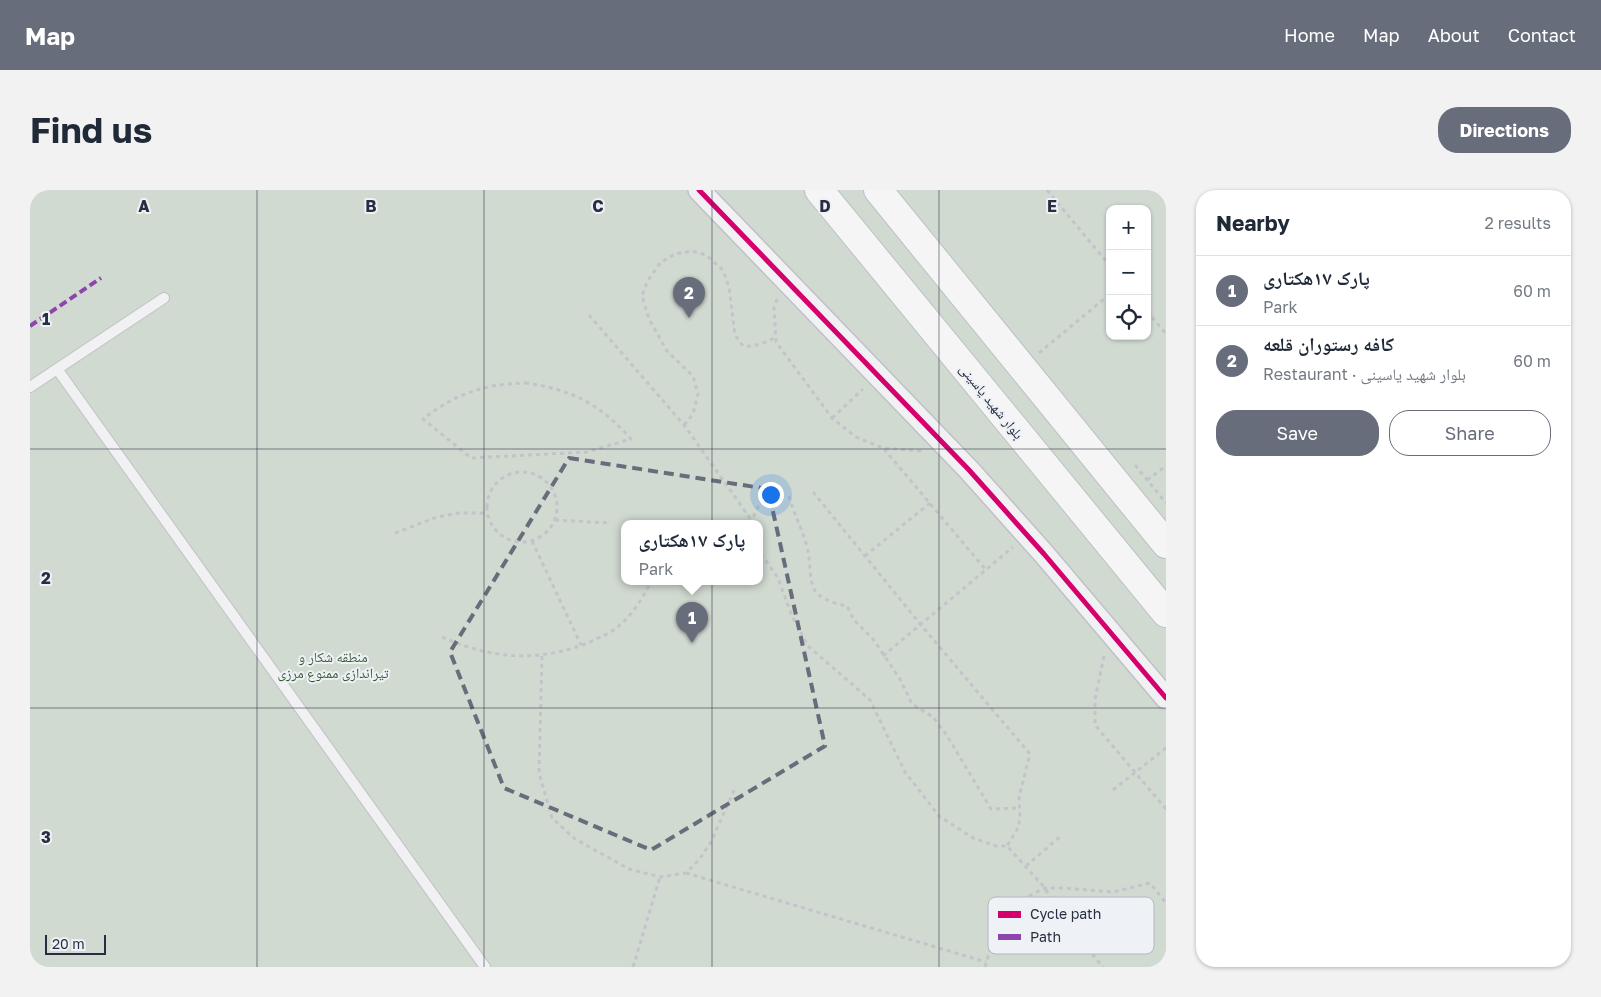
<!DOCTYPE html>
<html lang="en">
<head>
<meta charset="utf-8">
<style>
  :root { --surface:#fff; --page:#f2f2f3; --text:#1f2937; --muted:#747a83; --line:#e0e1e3; --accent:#686d7b }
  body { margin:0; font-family:"Golos Text","Noto Naskh Arabic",sans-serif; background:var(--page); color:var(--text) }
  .controls { position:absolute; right:15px; top:15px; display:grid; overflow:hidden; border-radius:10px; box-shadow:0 1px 4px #0004 }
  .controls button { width:45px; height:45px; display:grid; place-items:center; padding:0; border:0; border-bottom:1px solid var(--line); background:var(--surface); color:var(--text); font:25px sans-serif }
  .scale { position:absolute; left:15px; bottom:12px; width:61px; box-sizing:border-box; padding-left:5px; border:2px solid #272e41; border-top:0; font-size:14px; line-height:18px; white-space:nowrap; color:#272e41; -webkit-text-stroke:4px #eef1f6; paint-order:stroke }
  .you { position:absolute; left:740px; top:304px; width:18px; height:18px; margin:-12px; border:4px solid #fff; border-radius:50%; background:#1a73e8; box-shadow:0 0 0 8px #1a73e833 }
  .badge { display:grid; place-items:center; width:32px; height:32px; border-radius:50%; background:var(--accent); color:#fff; font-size:16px; font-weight:700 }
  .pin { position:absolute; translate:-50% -41px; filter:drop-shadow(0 1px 2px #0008) }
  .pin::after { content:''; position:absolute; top:26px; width:18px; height:15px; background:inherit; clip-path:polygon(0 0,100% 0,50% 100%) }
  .popup { position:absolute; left:591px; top:330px; width:142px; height:65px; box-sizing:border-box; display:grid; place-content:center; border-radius:10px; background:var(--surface); filter:drop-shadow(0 1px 4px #0005); font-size:16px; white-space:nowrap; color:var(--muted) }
  .popup b { font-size:19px; color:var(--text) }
  .popup::after { content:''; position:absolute; left:50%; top:100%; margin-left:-10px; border:10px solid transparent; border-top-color:var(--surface) }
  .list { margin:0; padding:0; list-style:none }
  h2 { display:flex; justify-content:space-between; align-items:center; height:65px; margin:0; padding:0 20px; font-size:21px }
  h2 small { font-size:16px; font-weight:400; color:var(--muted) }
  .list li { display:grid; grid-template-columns:32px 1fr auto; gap:15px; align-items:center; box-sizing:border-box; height:70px; padding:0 20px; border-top:1px solid var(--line) }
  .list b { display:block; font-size:19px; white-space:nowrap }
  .list p { margin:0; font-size:16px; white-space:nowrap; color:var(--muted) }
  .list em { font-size:16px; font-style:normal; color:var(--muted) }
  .actions { display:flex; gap:10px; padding:15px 20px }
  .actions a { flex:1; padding:11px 0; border:1px solid var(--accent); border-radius:20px; text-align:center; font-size:18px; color:var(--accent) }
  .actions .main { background:var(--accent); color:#fff }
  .icon { flex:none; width:28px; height:28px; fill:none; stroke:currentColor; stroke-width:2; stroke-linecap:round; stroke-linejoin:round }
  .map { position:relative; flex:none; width:1136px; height:777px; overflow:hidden; border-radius:20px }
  header { display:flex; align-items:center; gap:30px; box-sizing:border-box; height:70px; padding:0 25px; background:var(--accent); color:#fff }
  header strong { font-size:24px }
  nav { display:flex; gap:28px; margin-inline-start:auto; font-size:18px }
  .intro { display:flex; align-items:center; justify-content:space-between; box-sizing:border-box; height:120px; padding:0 30px }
  h1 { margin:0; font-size:35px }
  .button { padding:12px 22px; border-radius:20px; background:var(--accent); color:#fff; font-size:18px; font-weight:700 }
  main { display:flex; gap:30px; padding:0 30px }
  aside { flex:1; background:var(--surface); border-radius:20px; box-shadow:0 1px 4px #0004 }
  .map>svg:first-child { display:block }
  .green { fill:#d0dad1; fill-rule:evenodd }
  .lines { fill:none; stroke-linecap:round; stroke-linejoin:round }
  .lane-casing { stroke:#bfc1c5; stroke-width:12 }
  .street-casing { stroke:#bfc1c5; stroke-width:24 }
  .primary-casing { stroke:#bdc0c5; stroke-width:30 }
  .path { stroke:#c3c4ca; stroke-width:3; stroke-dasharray:4 4; stroke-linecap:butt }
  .lane { stroke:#f1f1f3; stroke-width:10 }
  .street { stroke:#f1f1f3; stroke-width:21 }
  .primary { stroke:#f5f5f6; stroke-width:28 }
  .quiet { stroke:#8e44ad; stroke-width:4; stroke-dasharray:8 4; stroke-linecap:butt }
  .cycleway-casing { stroke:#eef1f6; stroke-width:8 }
  .cycleway { stroke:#d6006c; stroke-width:5 }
  .marked { fill:none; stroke:#686d7b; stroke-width:4; stroke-dasharray:10 6; stroke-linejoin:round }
  .grid { fill:none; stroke:#272e41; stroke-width:1; stroke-opacity:0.55 }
  .labels { text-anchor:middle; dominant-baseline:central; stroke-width:4; stroke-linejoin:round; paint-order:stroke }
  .street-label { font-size:14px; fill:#272e41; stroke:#eef1f6 }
  .park-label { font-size:14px; fill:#385e33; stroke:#eef1f6 }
  .key { fill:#eef1f6; stroke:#b2b6c0; stroke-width:1 }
  .key-label { font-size:14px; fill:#272e41 }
  .grid-label { font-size:16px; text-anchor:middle; font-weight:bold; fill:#272e41; stroke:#eef1f6; stroke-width:4; stroke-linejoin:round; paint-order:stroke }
</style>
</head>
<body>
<header>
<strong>Map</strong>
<nav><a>Home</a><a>Map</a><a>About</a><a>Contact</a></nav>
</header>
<div class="intro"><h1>Find us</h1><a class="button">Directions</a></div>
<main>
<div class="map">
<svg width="1136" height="777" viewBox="0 0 1136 777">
  <rect width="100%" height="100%" fill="#e1e3e7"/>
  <path class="green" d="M 0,0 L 1136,0 L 1136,777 L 0,777 ZM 1080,19 L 1117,19 L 1117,146 L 1080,146 ZM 594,334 L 730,334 L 730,392 L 594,392 Z"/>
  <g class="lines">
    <defs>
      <path id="lane" d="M 27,179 L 134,108
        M 0,197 L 27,179 L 455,777"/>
      <path id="street" d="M 669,0 L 939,280 L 1014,364 L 1136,508"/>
      <path id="primary" d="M 789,0 L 1136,423
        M 848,0 L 1136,354"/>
    </defs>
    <use href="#lane" class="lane-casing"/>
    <use href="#street" class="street-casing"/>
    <use href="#primary" class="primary-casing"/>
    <path class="path" d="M 1017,0 L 1080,76
      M 747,109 L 744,117 L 746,152 L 802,228 L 826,247 L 853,258 L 892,261
      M 1117,121 L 1136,144
      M 559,125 L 654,235 L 722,331
      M 1009,163 L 1080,104
      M 495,193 C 541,199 570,214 601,249 L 557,262 L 441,268 L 393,229 C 425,204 454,194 495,193 Z
      M 802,228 L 833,199
      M 654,235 L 663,224 L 668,204 L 663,186 L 637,161 L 619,129 L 612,106 L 617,92 L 630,73 L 645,64 L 662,61 L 676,65 L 693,80 L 699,97 L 705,145 L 713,156 C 725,157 735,153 746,147
      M 854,259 L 956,380
      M 1105,275 L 1136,313
      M457 317a35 35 0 1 1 70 0a35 35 0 1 1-70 0Z
      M 1117,290 L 1136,276
      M 783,302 L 891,435 L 1000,564 L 989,607 L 990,628 L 988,638 L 977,656
      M 759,306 C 764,325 774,342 778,361 C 781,373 778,397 789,405 C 796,411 808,414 817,416 L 824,430 L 843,449 L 870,489 L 882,514 L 903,527 L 916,544 L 961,619 L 989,618
      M 525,330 L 580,333
      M 640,334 L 641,332 L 675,334
      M 720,334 L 736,300
      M 365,343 L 407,327 L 428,323 L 456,323
      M 502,351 L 551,455
      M 730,365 L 734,368 L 748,388 L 762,426 L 778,456 L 840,510 L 875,582 L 909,626 L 943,648 L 966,656 L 977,656 L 1015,698 L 1028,723 L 1073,777
      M 835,366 L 900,313
      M 412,447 C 461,469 509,473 560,452 C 570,447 582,443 590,435 C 603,424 613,407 621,392
      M 512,466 L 509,583 L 522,628 L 545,649 L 599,679 L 630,687 L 656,683 L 669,670 L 681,652 L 706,596
      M 853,466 L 983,357
      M 1074,466 L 1065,509 L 1065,535 L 1136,619
      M 1083,600 L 1136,558
      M 996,676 L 1032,645
      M 656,683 L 956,772
      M 603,777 L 630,687
      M 955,777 L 968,732 L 983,714 L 1015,698 L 1033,698 L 1083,702 L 1120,693 L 1136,713"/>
    <use href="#lane" class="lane"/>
    <use href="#street" class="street"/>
    <use href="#primary" class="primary"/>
    <path class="quiet" d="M 0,136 L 71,88"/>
    <defs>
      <path id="cycleway" d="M 669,0 L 939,280 L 1014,364 L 1136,508"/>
    </defs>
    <use href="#cycleway" class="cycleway-casing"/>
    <use href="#cycleway" class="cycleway"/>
  </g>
  <path class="marked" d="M 539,268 L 738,299 L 795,556 L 621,660 L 474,598 L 420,462 Z"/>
  <path class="grid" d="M 227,0 L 227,777M 454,0 L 454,777M 682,0 L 682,777M 909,0 L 909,777M 0,259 L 1136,259M 0,518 L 1136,518"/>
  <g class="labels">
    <g class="street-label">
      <text transform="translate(962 211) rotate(51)">بلوار شهید یاسینی</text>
    </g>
    <g class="park-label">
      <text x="303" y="466">منطقه شکار و<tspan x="303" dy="16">تیراندازی ممنوع مرزی</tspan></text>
    </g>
  </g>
  <rect x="958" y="707" width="166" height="57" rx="8" class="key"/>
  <rect x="968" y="721" width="23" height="7" fill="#d6006c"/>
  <rect x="968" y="744" width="23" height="6" fill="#8e44ad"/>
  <g class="key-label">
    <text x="1000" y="729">Cycle path</text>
    <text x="1000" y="752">Path</text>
  </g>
  <g class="grid-label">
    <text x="114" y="22">A</text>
    <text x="341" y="22">B</text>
    <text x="568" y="22">C</text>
    <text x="795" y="22">D</text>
    <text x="1022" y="22">E</text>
    <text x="16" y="135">1</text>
    <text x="16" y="394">2</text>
    <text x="16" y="653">3</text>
  </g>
</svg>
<div class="controls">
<button>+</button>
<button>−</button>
<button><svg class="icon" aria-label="locate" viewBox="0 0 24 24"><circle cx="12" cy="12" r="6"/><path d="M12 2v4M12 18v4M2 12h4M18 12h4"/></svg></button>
</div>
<div class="scale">20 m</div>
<div class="you"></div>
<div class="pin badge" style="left:662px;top:453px">1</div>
<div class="popup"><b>پارک ۱۷هکتاری</b>Park</div>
<div class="pin badge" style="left:659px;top:128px">2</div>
</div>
<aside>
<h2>Nearby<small>2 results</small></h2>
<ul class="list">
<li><span class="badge">1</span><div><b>پارک ۱۷هکتاری</b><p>Park</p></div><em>60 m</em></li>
<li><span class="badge">2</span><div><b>کافه رستوران قلعه</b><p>Restaurant · بلوار شهید یاسینی</p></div><em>60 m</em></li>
</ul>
<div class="actions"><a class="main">Save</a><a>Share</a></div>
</aside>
</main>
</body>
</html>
